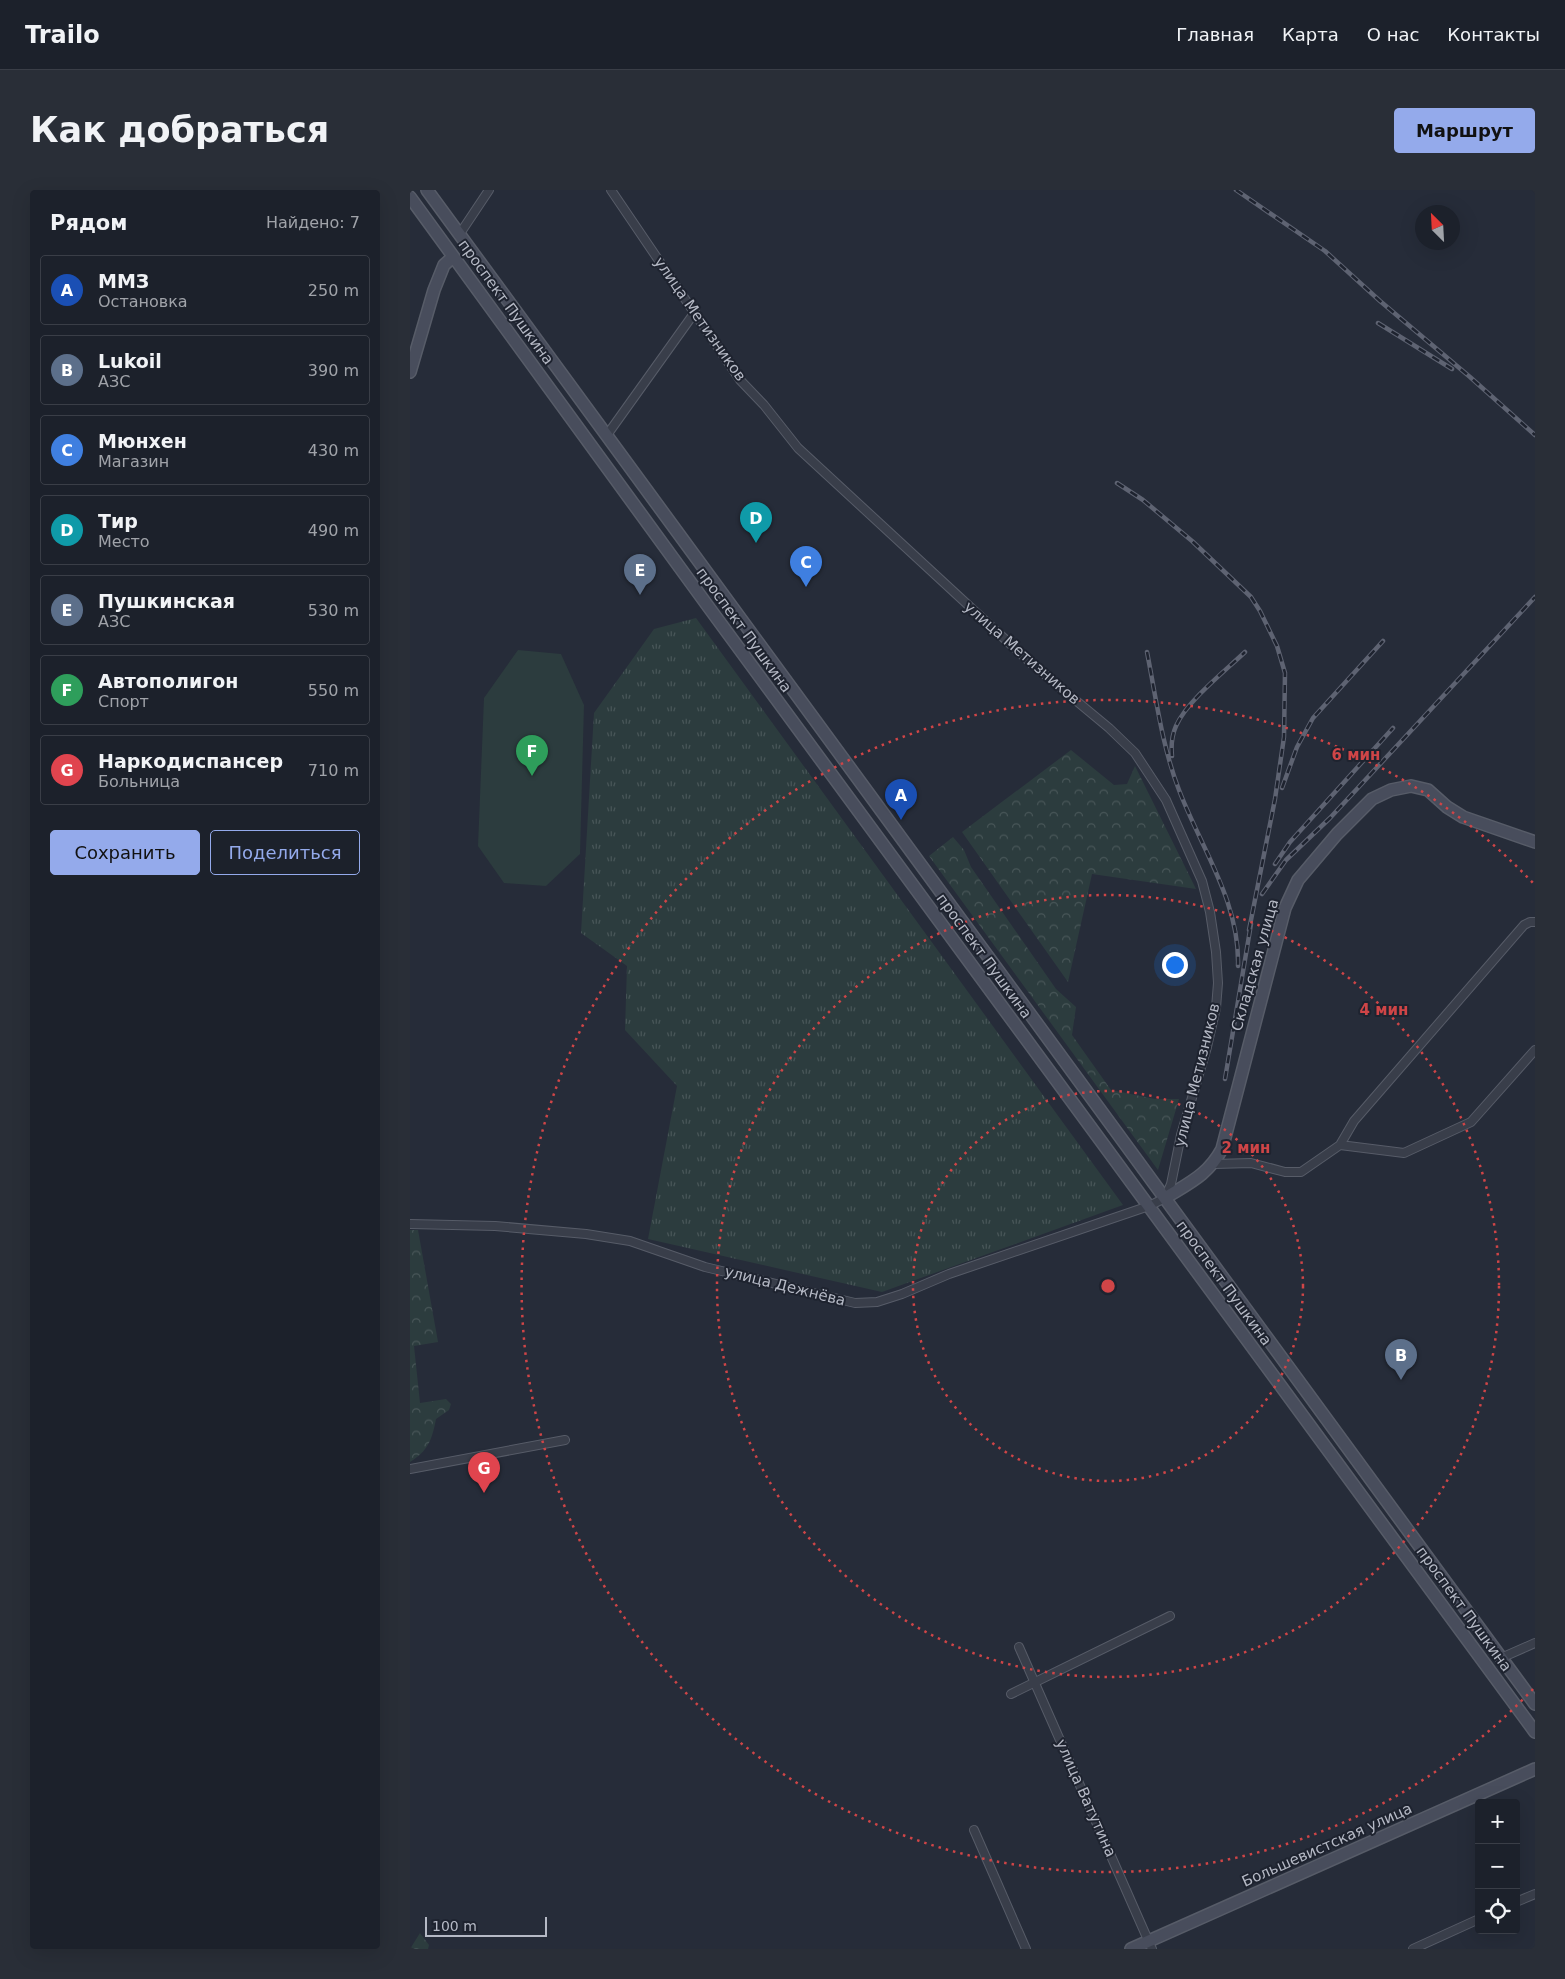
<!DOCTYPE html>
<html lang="ru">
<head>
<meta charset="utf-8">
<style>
  :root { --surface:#1c212b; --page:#292e37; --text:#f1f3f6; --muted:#a0a3a9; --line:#3a3e47; --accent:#94aaeb }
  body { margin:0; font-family:"DejaVu Sans",sans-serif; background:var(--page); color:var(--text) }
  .controls { position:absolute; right:15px; bottom:15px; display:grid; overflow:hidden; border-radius:5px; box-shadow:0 5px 20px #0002 }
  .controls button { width:45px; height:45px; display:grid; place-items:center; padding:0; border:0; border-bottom:1px solid var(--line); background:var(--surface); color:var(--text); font:25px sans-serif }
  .compass { position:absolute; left:1005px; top:15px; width:45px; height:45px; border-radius:50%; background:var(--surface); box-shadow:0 5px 20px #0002; rotate:336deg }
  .scale { position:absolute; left:15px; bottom:12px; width:122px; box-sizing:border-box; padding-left:5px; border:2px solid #b5b9c5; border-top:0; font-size:14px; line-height:18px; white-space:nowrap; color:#b5b9c5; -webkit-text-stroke:4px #1e232f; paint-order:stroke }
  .you { position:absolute; left:764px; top:774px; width:18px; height:18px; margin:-12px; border:4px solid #fff; border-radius:50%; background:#1a73e8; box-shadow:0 0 0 8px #1a73e833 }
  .badge { display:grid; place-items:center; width:32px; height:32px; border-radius:50%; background:var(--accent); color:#fff; font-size:16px; font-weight:700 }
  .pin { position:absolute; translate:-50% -41px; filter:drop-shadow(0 1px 2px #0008) }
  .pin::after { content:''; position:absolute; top:26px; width:18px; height:15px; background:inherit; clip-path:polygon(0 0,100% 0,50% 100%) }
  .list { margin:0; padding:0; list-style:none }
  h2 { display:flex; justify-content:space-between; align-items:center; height:65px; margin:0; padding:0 20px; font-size:21px }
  h2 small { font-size:16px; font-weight:400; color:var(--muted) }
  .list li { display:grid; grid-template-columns:32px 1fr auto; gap:15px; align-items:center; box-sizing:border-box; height:70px; margin:0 10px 10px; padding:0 10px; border:1px solid var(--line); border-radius:5px }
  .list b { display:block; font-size:19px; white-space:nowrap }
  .list p { margin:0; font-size:16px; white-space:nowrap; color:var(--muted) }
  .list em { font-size:16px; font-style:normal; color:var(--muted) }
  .actions { display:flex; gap:10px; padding:15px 20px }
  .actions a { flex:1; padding:11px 0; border:1px solid var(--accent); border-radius:5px; text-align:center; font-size:18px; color:var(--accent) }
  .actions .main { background:var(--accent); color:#111 }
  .icon { flex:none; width:28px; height:28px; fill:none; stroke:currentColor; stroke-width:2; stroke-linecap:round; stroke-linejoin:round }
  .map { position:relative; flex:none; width:1125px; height:1759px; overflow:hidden; border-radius:5px }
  header { display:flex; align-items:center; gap:30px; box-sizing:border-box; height:70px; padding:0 25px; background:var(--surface); border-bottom:1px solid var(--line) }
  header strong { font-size:24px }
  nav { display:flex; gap:28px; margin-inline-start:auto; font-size:18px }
  .intro { display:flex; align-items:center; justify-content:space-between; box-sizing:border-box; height:120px; padding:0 30px }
  h1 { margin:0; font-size:35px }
  .button { padding:12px 22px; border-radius:5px; background:var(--accent); color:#111; font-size:18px; font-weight:700 }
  main { display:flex; gap:30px; padding:0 30px }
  aside { flex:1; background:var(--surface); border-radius:5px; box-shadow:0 5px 20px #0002 }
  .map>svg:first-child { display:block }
  .grass { fill:url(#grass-tufts) }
  .forest { fill:url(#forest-crowns) }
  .pitch { fill:#2c3c3e }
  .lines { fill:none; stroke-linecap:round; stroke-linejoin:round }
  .street-casing { stroke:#575c68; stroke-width:10 }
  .secondary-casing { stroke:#575c68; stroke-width:14 }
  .street { stroke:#393e4a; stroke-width:8 }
  .secondary { stroke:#484d5c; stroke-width:11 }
  .rail-casing { stroke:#5e6372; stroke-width:4.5 }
  .rail { stroke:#1e232f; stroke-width:2.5; stroke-dasharray:8; stroke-linecap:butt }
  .ring { fill:none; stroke:#cf4547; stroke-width:2.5; stroke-dasharray:2.5 5 }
  .labels { text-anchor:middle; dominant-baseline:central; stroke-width:4; stroke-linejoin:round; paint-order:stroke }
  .street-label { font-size:15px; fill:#b5b9c5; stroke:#1e232f }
  .centre { fill:#cf4547; stroke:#1e232f; stroke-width:2.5 }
  .ring-label { font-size:15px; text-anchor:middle; font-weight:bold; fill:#cf4547; stroke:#1e232f; stroke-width:4; stroke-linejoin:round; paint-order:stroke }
</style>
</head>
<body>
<header>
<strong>Trailo</strong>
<nav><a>Главная</a><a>Карта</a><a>О нас</a><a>Контакты</a></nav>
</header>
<div class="intro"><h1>Как добраться</h1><a class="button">Маршрут</a></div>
<main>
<aside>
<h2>Рядом<small>Найдено: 7</small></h2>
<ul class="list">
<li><span class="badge" style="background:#1a4fb4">A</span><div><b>ММЗ</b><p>Остановка</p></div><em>250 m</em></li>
<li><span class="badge" style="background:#5c6f8a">B</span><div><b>Lukoil</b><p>АЗС</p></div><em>390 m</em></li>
<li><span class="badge" style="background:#3f7fe0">C</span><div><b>Мюнхен</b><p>Магазин</p></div><em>430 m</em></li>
<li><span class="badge" style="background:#0f9aa8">D</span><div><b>Тир</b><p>Место</p></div><em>490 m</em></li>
<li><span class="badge" style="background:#5c6f8a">E</span><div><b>Пушкинская</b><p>АЗС</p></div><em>530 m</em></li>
<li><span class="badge" style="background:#2e9e5b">F</span><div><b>Автополигон</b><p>Спорт</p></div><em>550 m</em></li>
<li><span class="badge" style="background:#e0444e">G</span><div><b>Наркодиспансер</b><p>Больница</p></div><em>710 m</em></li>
</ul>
<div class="actions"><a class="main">Сохранить</a><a>Поделиться</a></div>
</aside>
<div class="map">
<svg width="1125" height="1759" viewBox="0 0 1125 1759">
  <defs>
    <pattern id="grass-tufts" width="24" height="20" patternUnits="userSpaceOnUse" patternTransform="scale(1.25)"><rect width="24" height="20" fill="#2c3c3e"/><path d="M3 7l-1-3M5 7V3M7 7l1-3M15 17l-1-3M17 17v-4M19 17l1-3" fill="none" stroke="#485658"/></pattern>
    <pattern id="forest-crowns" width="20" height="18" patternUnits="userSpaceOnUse" patternTransform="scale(1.25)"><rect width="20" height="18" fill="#2c3c3e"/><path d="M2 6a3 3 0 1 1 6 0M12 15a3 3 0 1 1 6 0" fill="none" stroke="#485658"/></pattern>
  </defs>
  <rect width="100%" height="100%" fill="#262c39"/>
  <path class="grass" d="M 286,428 L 713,1015 L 472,1102 L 238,1049 L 267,896 L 215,840 L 217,776 L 171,743 L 184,523 L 244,439 Z"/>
  <path class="forest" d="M 661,560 L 704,595 L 717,594 L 725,576 L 786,699 L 682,684 L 658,792 L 552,642 Z
    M 543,647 L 554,660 L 561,677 L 646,799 L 666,817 L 662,845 L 701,900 L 745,909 L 769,909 L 748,980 L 519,666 Z
    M 0,1040 L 8,1040 L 28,1152 L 4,1156 L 10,1213 L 36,1209 L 41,1214 L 39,1220 L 26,1229 C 22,1250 18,1261 0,1272 Z
    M 10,1743 L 19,1755 L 18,1759 L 0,1759 Z"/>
  <path class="pitch" d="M 108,460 L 151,464 L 174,515 L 170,664 L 136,696 L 94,693 L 68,656 L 74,508 Z"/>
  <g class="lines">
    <defs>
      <path id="street" d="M 49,45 L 79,0
        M 197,245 L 285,122
        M 930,955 L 994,963 L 1061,932 L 1125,860
        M 804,974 L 841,973 L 875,982 L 891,982 L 930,955 L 944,931 L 1114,735 L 1120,732 L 1125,732
        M 0,1034 L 85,1036 L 176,1044 L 220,1051 L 295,1077 L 445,1113 L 467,1112 L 492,1104 L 539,1084 L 739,1016 L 755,1008 L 761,994 L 771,945 L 797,857 L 806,818 L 808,793 L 806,762 L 800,722 L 792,691 L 756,610 L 725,563 L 699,538 L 622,474 L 388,258 L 354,215 L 330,190 L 201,0
        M 0,1279 L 155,1250
        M 609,1457 L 742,1759
        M 1091,1468 L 1125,1453
        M 601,1504 L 760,1426
        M 564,1640 L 616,1759
        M 1106,1712 L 1125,1704
        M 1003,1759 L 1069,1729"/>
      <path id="secondary" d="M 17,0 L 1125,1514
        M 0,7 L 300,419 L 1125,1542
        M 0,182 L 24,100 L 34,75 L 43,67
        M 755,1008 C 779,993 798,985 812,959 L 875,718 L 888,690 L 927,644 L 962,609 L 981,600 L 1001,596 L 1018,600 L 1037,617 L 1053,627 L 1125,652
        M 721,1759 L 1125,1579"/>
    </defs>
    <use href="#street" class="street-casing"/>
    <use href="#secondary" class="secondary-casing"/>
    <use href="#street" class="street"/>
    <use href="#secondary" class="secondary"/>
    <defs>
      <path id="rail" d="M 826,0 L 915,61 L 970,111 L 1060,187 L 1125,245
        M 968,133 L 1042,179
        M 707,293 L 733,310 L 782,351 L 841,407 L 850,421 L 867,456 L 875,483 L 874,547 L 865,609 L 839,740
        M 737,462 C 746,508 752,556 769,600 C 791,658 830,712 828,776
        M 762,566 C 761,556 762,545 766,536 C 777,511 815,481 835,462
        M 872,598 L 887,557 L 903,528 L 973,451
        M 865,674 L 880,652 L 983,538
        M 852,704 L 876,670 L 920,628 L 1125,407
        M 815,889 L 841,734"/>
    </defs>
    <use href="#rail" class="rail-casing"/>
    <use href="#rail" class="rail"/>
  </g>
  <g class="ring">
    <circle cx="698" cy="1096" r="195"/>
    <circle cx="698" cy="1096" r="391"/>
    <path d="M1123 1499A586 586 0 1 1 1123 693"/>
  </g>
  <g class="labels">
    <g class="street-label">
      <text transform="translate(96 112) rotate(54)">проспект Пушкина</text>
      <text transform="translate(290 129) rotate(55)">улица Метизников</text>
      <text transform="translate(334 440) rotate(54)">проспект Пушкина</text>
      <text transform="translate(612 463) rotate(41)">улица Метизников</text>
      <text transform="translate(574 766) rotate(54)">проспект Пушкина</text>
      <text transform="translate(845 775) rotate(-74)">Складская улица</text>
      <text transform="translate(787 885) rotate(-76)">улица Метизников</text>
      <text transform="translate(814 1093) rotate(54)">проспект Пушкина</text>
      <text transform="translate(375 1096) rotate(14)">улица Дежнёва</text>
      <text transform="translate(1054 1419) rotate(54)">проспект Пушкина</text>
      <text transform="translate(676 1608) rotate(66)">улица Ватутина</text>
      <text transform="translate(917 1655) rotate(-24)">Большевистская улица</text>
    </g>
  </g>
  <circle cx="698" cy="1096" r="8" class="centre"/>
  <g class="ring-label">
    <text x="946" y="570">6 мин</text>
    <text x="974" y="825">4 мин</text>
    <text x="836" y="963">2 мин</text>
  </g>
</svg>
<div class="controls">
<button>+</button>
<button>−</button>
<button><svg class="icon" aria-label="locate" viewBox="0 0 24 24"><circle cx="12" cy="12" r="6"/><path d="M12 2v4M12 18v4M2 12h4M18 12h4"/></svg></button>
</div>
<svg class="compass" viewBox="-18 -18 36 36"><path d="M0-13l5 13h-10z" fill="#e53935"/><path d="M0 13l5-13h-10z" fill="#a0a3a9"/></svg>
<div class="scale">100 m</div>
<div class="you"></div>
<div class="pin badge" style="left:491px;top:630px;background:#1a4fb4">A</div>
<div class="pin badge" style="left:991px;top:1190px;background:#5c6f8a">B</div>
<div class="pin badge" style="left:396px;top:397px;background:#3f7fe0">C</div>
<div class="pin badge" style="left:346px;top:353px;background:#0f9aa8">D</div>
<div class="pin badge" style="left:230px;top:405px;background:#5c6f8a">E</div>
<div class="pin badge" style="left:122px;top:586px;background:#2e9e5b">F</div>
<div class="pin badge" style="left:74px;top:1303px;background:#e0444e">G</div>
</div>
</main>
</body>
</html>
